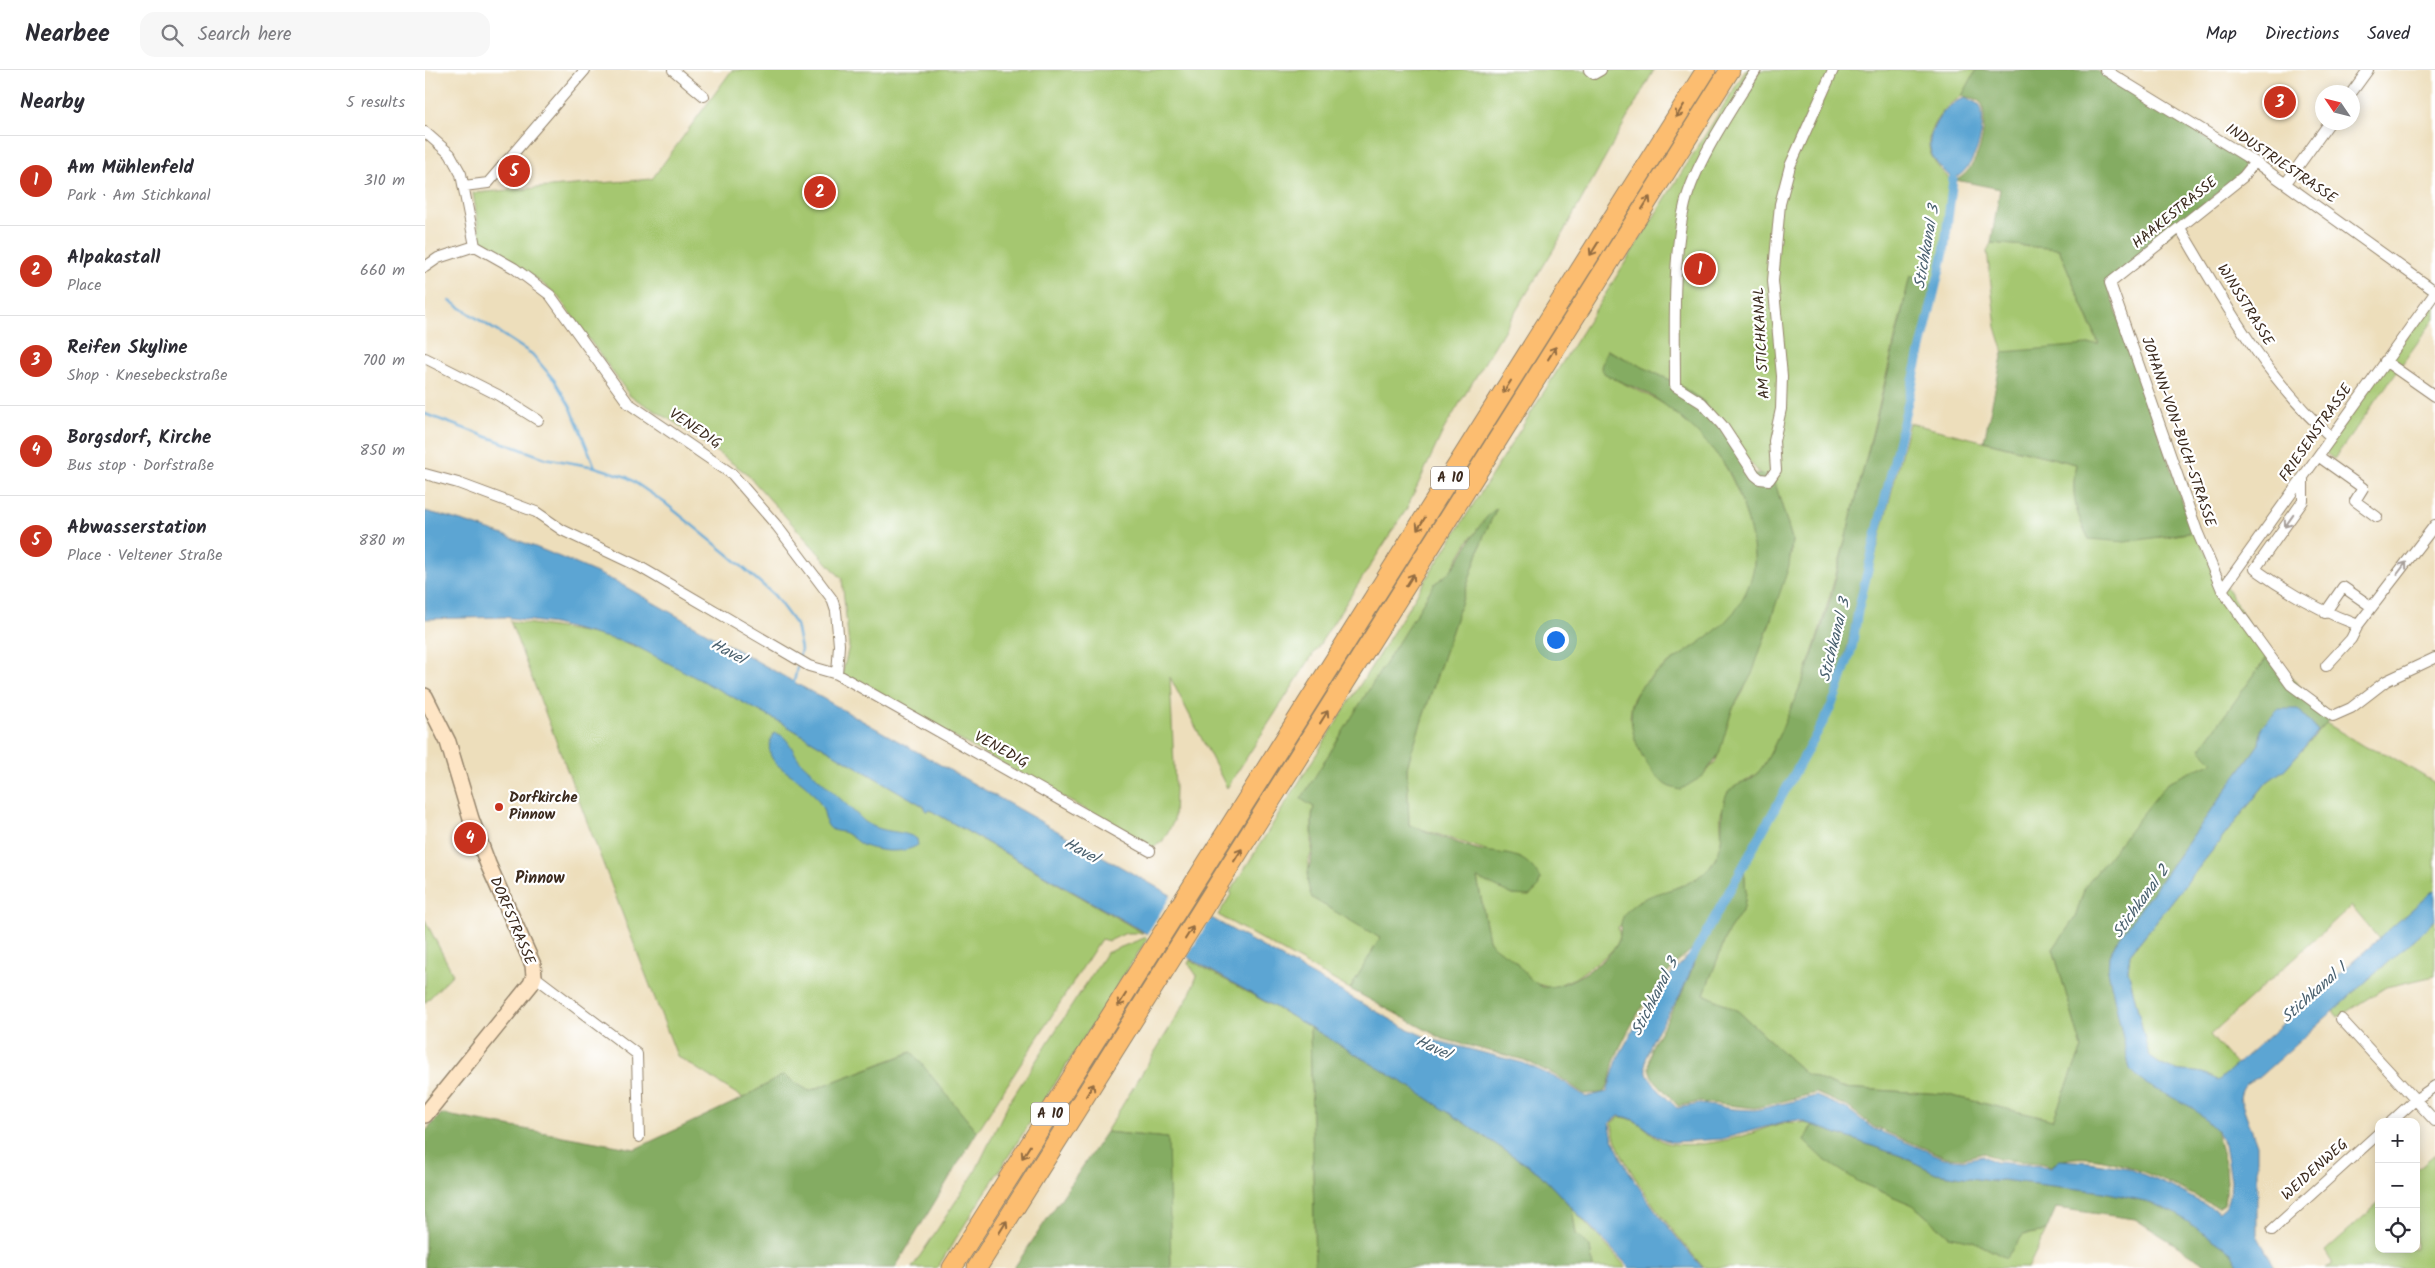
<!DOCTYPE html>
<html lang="en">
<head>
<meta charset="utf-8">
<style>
  :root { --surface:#fff; --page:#f7f7f7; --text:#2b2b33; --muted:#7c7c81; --line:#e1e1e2; --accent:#c8321e }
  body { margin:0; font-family:Kalam,sans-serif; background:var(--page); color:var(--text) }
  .controls { position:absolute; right:15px; bottom:15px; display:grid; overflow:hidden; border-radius:10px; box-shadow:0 2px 12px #0003 }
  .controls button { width:45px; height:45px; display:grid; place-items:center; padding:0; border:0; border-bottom:1px solid var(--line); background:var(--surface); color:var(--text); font:25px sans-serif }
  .compass { position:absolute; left:1890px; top:15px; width:45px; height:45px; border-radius:50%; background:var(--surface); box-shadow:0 2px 12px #0003; rotate:305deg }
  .you { position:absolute; left:1130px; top:569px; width:18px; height:18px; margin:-12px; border:4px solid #fff; border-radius:50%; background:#1a73e8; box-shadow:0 0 0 8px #1a73e833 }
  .badge { display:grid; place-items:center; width:32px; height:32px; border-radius:50%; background:var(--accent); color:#fff; font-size:16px; font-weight:700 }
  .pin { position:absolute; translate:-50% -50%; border:2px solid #fff; box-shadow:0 1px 5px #0006 }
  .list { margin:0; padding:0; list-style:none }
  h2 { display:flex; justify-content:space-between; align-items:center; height:65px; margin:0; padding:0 20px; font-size:21px }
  h2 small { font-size:16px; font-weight:400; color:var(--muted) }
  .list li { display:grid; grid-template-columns:32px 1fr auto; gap:15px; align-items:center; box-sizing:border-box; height:90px; padding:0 20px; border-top:1px solid var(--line) }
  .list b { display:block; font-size:19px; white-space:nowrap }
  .list p { margin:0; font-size:16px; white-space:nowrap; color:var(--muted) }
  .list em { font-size:16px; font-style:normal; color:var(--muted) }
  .icon { flex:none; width:28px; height:28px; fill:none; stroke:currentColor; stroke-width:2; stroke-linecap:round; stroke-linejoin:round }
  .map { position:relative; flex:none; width:2010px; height:1198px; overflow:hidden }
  header { display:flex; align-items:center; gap:30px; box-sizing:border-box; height:70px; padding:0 25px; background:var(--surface); border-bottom:1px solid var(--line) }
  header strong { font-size:24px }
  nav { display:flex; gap:28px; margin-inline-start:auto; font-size:18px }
  .search { width:350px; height:45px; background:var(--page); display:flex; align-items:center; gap:12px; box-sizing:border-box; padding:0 18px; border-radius:15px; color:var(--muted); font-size:19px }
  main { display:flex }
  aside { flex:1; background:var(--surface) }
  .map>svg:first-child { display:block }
  .green { fill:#a5c770; stroke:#707847; fill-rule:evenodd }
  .forest { fill:#84ac62; stroke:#606b40 }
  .water { fill:#5ca5d3; stroke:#4c6878 }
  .pier { fill:#eddebb }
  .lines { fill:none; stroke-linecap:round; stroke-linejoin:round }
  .stream { stroke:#5ca5d3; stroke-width:2.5 }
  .canal { stroke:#5ca5d3; stroke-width:9 }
  .street-casing { stroke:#94846c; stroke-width:12 }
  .secondary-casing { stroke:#94846c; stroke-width:18 }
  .highway-casing { stroke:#94846c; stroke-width:21 }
  .street { stroke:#fff; stroke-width:10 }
  .secondary { stroke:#fee5c5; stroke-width:15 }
  .highway { stroke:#fcbd6f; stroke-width:19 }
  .oneway { stroke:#926c42 }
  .oneway2 { stroke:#a79f9a }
  .poi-dot { fill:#c8321e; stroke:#fff; stroke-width:2 }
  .labels { text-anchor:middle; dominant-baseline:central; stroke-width:4.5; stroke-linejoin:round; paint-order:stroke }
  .shield { fill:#fff; stroke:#766a62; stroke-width:1 }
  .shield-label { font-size:14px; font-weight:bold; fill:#3b2a1e }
  .street-label { font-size:15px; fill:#3b2a1e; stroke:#fff }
  .poi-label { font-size:15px; font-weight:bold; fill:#3b2a1e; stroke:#fff; text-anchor:start }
  .water-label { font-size:16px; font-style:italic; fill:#4a616f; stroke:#fff }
  .neighbourhood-label { font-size:16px; font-weight:bold; fill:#3b2a1e; stroke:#fff }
</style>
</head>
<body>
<header>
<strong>Nearbee</strong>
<div class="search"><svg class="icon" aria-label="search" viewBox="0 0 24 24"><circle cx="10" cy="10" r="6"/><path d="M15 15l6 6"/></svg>Search here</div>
<nav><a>Map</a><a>Directions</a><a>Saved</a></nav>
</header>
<main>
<aside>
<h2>Nearby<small>5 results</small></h2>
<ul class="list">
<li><span class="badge">1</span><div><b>Am Mühlenfeld</b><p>Park · Am Stichkanal</p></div><em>310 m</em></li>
<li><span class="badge">2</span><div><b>Alpakastall</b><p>Place</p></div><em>660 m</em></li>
<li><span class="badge">3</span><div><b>Reifen Skyline</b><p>Shop · Knesebeckstraße</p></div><em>700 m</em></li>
<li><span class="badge">4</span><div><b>Borgsdorf, Kirche</b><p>Bus stop · Dorfstraße</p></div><em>850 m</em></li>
<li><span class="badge">5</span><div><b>Abwasserstation</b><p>Place · Veltener Straße</p></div><em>880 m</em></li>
</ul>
</aside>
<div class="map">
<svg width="2010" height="1198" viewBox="0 0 2010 1198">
  <rect width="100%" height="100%" fill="#fff"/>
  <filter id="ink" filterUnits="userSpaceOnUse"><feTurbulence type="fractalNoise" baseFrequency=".02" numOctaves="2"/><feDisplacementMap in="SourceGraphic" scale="10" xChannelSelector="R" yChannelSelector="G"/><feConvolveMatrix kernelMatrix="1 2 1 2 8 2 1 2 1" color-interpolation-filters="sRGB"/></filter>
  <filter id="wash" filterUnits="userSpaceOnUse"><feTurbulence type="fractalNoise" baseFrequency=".0096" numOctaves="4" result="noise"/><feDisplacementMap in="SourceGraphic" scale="20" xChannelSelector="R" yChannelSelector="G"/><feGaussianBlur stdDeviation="1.12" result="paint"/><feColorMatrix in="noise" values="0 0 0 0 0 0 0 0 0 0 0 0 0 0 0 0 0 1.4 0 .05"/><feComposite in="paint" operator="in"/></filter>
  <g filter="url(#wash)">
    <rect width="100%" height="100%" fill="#eddebb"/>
    <path class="green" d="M 307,0 L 1229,0 L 1130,177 L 1019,359 L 981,440 L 802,718 L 745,607 L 750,718 L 749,751 L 737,772 L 728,777 L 417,605 L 424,576 L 417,509 L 321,403 L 249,352 L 205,326 L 132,225 L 105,204 L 56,173 L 48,123 L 227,109 Z
      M 1321,0 L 1551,0 C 1547,8 1543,17 1538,24 C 1535,29 1527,31 1523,36 C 1497,63 1497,84 1525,109 L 1516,180 L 1508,215 L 1485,206 C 1465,290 1445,375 1423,459 C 1401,542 1379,625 1336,700 C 1322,712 1306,717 1298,737 C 1291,756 1304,768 1288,792 C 1280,804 1268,813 1255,817 C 1250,819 1245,819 1240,822 C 1224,832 1209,845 1193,857 L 1195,867 L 1191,876 L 1182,885 L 1150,908 L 1126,918 L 1109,913 L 1096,901 L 1091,892 L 1069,878 L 1064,870 L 1052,807 L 1088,825 L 1104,826 L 1113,818 L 1115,809 L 1061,780 L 984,755 L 982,698 L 986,683 L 1059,465 L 1071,439 L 1044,470 L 1022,507 L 1010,513 L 877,729 L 889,737 L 887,745 L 887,781 L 883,793 L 887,828 L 956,868 L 925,919 L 793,845 L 807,823 L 805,822 ZM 1182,280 L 1253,314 L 1340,409 L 1348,407 L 1367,469 L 1366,485 L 1342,562 L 1318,622 L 1307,640 L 1291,691 L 1278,706 L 1205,648 C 1206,642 1206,634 1208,629 C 1223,599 1268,581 1293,560 C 1309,546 1327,520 1329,498 C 1332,469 1318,429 1304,403 C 1294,382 1266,356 1248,341 C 1227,324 1201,317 1179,303 L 1176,297 Z
      M 1566,173 L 1634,179 L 1674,275 L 1579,283 L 1571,257 L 1562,181 Z
      M 2006,232 L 2010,235 L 2010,248 L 1909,389 L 1899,382 Z
      M 1484,353 L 1651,394 C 1646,425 1650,442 1664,469 L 1741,467 L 1768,462 L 1843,586 L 1776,678 L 1788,692 L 1660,817 L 1650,848 L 1628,879 L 1657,978 L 1628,1050 L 1519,1024 L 1416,1018 L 1381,1004 L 1313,941 L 1279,924 L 1303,862 L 1319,838 L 1321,822 L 1319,799 L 1414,627 L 1430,579 L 1436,543 Z
      M 85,551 C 133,558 181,562 226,583 L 355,652 L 500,737 L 501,741 L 505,740 L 718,863 L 701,863 L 684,871 L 676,869 L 552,1062 L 486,982 L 384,1021 L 358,1005 L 318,1028 L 252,986 Z
      M 1901,653 L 1940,677 L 1962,684 L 2010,713 L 2010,819 L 1954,869 L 1926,836 L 1785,965 L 1811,995 L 1793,1011 C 1775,997 1763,1005 1744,998 C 1737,996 1730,991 1724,986 L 1703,900 L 1705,884 L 1842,712 L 1860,699 Z
      M 0,850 L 28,904 L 0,933 Z
      M 2010,850 L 2010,906 L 1961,917 L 1913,947 L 1908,941 Z
      M 724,866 L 512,1198 L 487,1198 L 550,1102 L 583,1034 L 681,883 Z
      M 765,890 L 885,957 L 890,1198 L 746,1198 L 742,1068 L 681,1062 L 764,926 L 772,906 L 763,893 Z
      M 1195,1047 C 1219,1048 1228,1073 1248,1074 C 1268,1076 1291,1073 1310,1068 C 1338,1062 1357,1046 1387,1055 L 1379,1071 L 1434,1112 L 1488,1135 L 1524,1166 L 1548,1171 L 1581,1188 L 1598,1165 L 1621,1161 L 1603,1198 L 1279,1198 C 1254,1169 1188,1090 1187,1053 Z
      M 2010,1084 L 2010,1198 L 1901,1198 L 1908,1194 L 1900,1181 L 1954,1133 L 1954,1179 L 1991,1179 L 1991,1100 Z
      M 1147,1138 L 1202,1198 L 1168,1198 L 1165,1177 L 1151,1164 Z"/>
    <path class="forest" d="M 1551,0 L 1671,0 L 1823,93 L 1814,105 L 1683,217 L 1768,462 L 1700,472 L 1664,469 C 1650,442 1646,425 1651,394 L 1559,371 L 1578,282 L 1674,274 L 1634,179 L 1566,173 L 1575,119 L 1531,110 C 1553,101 1564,56 1557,34 L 1551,29 L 1537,26 Z
      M 1485,205 L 1508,215 L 1429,542 C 1424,578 1414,611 1400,645 L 1271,876 C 1236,904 1210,944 1192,984 C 1186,996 1187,1010 1180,1021 L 1177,1023 L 1159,1024 L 1136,1008 L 1099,990 L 1018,969 L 925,919 L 955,868 L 887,828 C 878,804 885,802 888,779 C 889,764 885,752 889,737 L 876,729 L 1010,513 C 1039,497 1045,457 1072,438 L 1059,465 L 986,683 L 982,698 L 984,755 C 1006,763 1029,772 1051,779 C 1078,786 1100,779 1115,809 L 1113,818 L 1104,826 L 1088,825 L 1052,808 L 1064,870 C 1071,882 1084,883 1091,893 C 1100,903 1105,911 1118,917 C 1140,919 1178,895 1191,876 C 1199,865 1191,854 1202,841 C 1222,817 1262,826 1287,794 C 1304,772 1291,748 1302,724 C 1308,714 1319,714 1327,708 C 1335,702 1340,693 1345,684 C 1365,642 1384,598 1398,553 C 1411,513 1419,472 1430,432 C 1450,356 1469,281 1485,205 Z
      M 1182,280 L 1253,314 L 1278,331 L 1330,404 L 1348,406 L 1367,469 L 1364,496 L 1327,604 L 1307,640 L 1294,684 L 1278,706 L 1255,720 C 1251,718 1245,718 1241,715 C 1215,695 1191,642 1218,615 C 1245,587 1284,573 1309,542 C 1318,529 1325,516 1328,501 C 1334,478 1316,424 1304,402 C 1290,377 1254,344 1230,328 C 1214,317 1194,313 1179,303 L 1176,297 Z
      M 1843,586 L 1907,647 L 1893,661 L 1873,639 L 1837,656 L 1834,674 L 1690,874 L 1684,886 L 1683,901 L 1705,999 L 1768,1038 L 1791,1060 L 1801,1097 L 1802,1112 L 1799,1134 L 1793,1138 C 1754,1118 1667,1068 1626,1096 L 1614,1093 L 1572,1089 L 1559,1083 L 1538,1088 L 1521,1087 L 1449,1057 L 1423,1037 L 1391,1023 L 1330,1038 L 1275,1032 L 1253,1036 L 1227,1007 L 1224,998 L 1226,978 L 1257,923 L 1276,877 L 1319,799 L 1321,822 L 1319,838 L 1303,862 L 1279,924 L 1313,941 L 1381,1004 L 1416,1018 L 1519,1024 L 1628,1050 L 1657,978 L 1628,879 L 1650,848 L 1660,817 L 1743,712 L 1788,692 L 1775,679 Z
      M 885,957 L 987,1018 L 1114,1103 L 1147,1138 L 1151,1164 L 1165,1177 L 1168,1198 L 890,1198 Z
      M 487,982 L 552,1062 L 470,1198 L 0,1198 L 0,1062 L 16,1044 L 210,1079 L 318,1028 L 358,1005 L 384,1021 Z
      M 1387,1055 L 1476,1086 L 1511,1103 L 1566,1111 L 1577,1110 L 1679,1122 L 1720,1131 L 1750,1143 L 1806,1182 L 1815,1198 L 1787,1198 L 1710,1149 L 1631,1138 L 1621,1161 L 1598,1165 L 1581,1188 L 1548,1171 L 1524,1166 L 1488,1135 L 1434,1112 L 1398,1089 L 1379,1071 Z
      M 681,1062 L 743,1068 L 746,1198 L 589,1198 Z"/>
    <path class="water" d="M 1542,28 L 1555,35 C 1563,56 1550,101 1528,109 C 1520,102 1509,93 1506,82 C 1499,62 1522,30 1542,28 Z
      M 0,441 C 68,458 128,483 192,512 L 979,957 L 1005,969 L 1098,993 L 1136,1010 L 1161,1027 L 1182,1022 L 1193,987 L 1231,920 L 1271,878 L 1273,880 C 1268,894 1263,909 1256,923 C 1246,943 1217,976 1221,999 C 1224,1013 1242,1028 1252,1038 L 1275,1034 L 1308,1039 L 1330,1040 L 1391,1026 L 1422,1039 L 1449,1059 L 1519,1088 L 1538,1090 L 1558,1086 L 1570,1092 L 1626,1097 L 1635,1090 L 1664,1092 L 1703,1098 L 1745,1116 L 1794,1142 L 1801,1136 L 1805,1122 L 1806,1110 L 1800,1075 L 1791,1060 L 1768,1038 L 1719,1013 L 1705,999 L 1683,901 L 1684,886 L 1690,874 L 1834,674 L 1837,656 L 1854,639 L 1873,639 L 1893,661 L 1860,699 L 1842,712 L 1705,884 L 1703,900 L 1724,986 C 1730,991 1737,996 1744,998 C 1763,1005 1775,997 1793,1011 L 2010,819 L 2010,850 L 1833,1008 C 1822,1012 1817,1016 1815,1028 L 1832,1075 L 1832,1165 L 1850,1198 L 1815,1198 L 1806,1182 L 1750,1143 L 1720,1131 L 1679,1122 L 1577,1110 L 1566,1111 L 1511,1103 L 1476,1086 L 1373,1050 L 1358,1052 L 1297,1069 L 1248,1072 C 1226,1069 1217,1047 1194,1046 L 1185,1053 C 1186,1091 1252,1169 1278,1198 L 1205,1198 L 1114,1103 L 987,1018 L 885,957 L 505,740 L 501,741 L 500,737 L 355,652 L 207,574 L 129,554 L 80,547 L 0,549 Z
      M 349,663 C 364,664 367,683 377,693 L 439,751 C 458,765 478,759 492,769 L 493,775 C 479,784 453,782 437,775 C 432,772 427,767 422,764 C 416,760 409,763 404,757 C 400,752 400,745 398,739 C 395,733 390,725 385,720 C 369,701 331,695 349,663 Z"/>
    <path class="pier" d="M 748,822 L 788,845 L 760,890 L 720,867 Z"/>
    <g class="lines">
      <path class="stream" d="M 25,231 L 107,284 L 130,311 L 146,338 L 170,397
        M 0,344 L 120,388 L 170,397 L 202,407 L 240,433 L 305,486 L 349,525 L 371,555 L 376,579 L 374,588
        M 369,612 L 373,593"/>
      <path class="canal" d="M 1267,888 L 1402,645 L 1411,625 L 1427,578 L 1433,541 L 1519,182 L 1528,109"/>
    </g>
  </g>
  <g filter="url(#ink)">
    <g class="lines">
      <defs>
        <path id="street" d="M 248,0 L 279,26
          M 1164,0 L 1169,4 L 1176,0
          M 1331,0 C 1307,39 1271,91 1260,134 C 1247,188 1250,260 1250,316 L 1277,333 L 1297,355 L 1330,405 L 1335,409 L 1344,410 L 1351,400 L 1349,371 L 1356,339 L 1357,306 L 1348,211 L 1355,134 L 1365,96 L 1408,0
          M 1680,0 L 1830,92 L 2010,221
          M 1927,22 L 1943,0
          M 0,62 L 25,84 L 36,104 L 50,176 L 89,198 L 125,225 L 203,333 L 307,404 L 352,456 L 407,529 L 411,541 L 414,575 L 412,604
          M 1830,92 L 1818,107 L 1685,213 L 1772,461 L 1797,520 L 1866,615 L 1908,646 L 1926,638 L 1961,611 L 2010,588
          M 1861,113 L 1905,52
          M 39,116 L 63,113 L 160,0
          M 1755,158 C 1799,232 1841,309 1906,367
          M 0,197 L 13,188 L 50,176
          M 0,288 L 73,325 L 113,350
          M 1960,291 L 2010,326
          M 1893,386 L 1938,418 L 1930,431 L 1952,447
          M 0,404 L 33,413 L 111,442 L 137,460 L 215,497 L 384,596 L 412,604 L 725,781
          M 1878,407 L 1878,431 L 1830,499 C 1863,523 1895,541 1933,555 L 2010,455
          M 1797,520 L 2010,223
          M 1900,543 L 1918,517 L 1947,537
          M 1901,596 L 1926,569 L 1933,555
          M 109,906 L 212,984 L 214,1067
          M 1916,949 L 2010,1051
          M 1966,1052 L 1990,1030 L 2010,1016
          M 1847,1160 L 1954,1063"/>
        <path id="secondary" d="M 0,626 L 23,672 L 46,749 L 63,794 L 108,895 L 109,906 L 106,914 L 0,1045"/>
        <path id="highway" d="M 527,1198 L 1281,0
          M 552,1198 L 1305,0"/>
      </defs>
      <use href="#street" class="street-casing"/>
      <use href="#secondary" class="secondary-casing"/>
      <use href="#highway" class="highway-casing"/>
      <use href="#street" class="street"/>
      <use href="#secondary" class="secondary"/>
      <use href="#highway" class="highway"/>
    </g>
    <defs><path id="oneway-shaft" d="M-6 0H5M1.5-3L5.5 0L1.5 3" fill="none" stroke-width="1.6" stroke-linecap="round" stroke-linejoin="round" transform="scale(1.25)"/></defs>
    <g class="oneway">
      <use href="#oneway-shaft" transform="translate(1255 41) rotate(122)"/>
      <use href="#oneway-shaft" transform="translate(1221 133) rotate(-58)"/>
      <use href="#oneway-shaft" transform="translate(1169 179) rotate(122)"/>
      <use href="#oneway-shaft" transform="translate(1127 283) rotate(-58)"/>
      <use href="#oneway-shaft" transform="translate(1082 317) rotate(122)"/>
      <use href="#oneway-shaft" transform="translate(996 454) rotate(122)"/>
      <use href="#oneway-shaft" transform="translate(985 510) rotate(-58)"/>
      <use href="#oneway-shaft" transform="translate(899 647) rotate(-58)"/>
      <use href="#oneway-shaft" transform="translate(813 785) rotate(-58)"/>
      <use href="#oneway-shaft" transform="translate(764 863) rotate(-58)"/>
      <use href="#oneway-shaft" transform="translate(697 930) rotate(122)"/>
      <use href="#oneway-shaft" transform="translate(665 1020) rotate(-58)"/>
      <use href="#oneway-shaft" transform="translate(601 1082) rotate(122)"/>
      <use href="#oneway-shaft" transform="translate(578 1157) rotate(-58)"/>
    </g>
    <g class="oneway2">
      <use href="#oneway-shaft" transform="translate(1864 451) rotate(125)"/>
      <use href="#oneway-shaft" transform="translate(1977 498) rotate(-53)"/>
    </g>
  </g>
  <circle class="poi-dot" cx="74" cy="737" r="5"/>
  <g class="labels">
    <g class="shield">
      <rect x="1006" y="396.5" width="38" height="23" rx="4"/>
      <rect x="606" y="1032.5" width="38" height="23" rx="4"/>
    </g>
    <g class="shield-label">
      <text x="1025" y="408">A 10</text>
      <text x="625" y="1044">A 10</text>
    </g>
    <g class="street-label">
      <text transform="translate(1856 94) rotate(34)">INDUSTRIESTRASSE</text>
      <text transform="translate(1750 143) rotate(-39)">HAAKESTRASSE</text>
      <text transform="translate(1820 235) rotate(58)">WINSSTRASSE</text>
      <text transform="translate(1337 273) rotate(-93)">AM STICHKANAL</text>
      <text transform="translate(270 359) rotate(34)">VENEDIG</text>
      <text transform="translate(1753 362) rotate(71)">JOHANN-VON-BUCH-STRASSE</text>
      <text transform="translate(1891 363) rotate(-55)">FRIESENSTRASSE</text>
      <text transform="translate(576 680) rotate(29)">VENEDIG</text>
      <text transform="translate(87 851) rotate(67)">DORFSTRASSE</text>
      <text transform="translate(1890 1100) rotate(-42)">WEIDENWEG</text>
    </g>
    <g class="poi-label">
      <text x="84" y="728">Dorfkirche<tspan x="84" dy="17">Pinnow</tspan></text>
    </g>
    <g class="water-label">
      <text transform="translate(1502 177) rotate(-80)">Stichkanal 3</text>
      <text transform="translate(1410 570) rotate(-76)">Stichkanal 3</text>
      <text transform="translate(303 582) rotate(29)">Havel</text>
      <text transform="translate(656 781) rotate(29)">Havel</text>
      <text transform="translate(1716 832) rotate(-54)">Stichkanal 2</text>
      <text transform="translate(1889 923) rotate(-42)">Stichkanal 1</text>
      <text transform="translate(1230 927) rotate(-63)">Stichkanal 3</text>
      <text transform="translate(1008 978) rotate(25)">Havel</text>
    </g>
    <g class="neighbourhood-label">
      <text x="115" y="808">Pinnow</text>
    </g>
  </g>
</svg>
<div class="controls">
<button>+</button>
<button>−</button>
<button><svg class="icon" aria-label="locate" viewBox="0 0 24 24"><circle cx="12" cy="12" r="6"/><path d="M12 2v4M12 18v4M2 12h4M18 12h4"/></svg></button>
</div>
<svg class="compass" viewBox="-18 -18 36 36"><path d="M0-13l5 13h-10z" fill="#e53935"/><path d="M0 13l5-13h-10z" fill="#7c7c81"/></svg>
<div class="you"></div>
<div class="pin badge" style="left:1275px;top:199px">1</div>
<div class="pin badge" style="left:395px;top:122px">2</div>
<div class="pin badge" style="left:1855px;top:32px">3</div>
<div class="pin badge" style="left:45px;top:768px">4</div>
<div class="pin badge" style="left:89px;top:101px">5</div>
</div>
</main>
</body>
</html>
